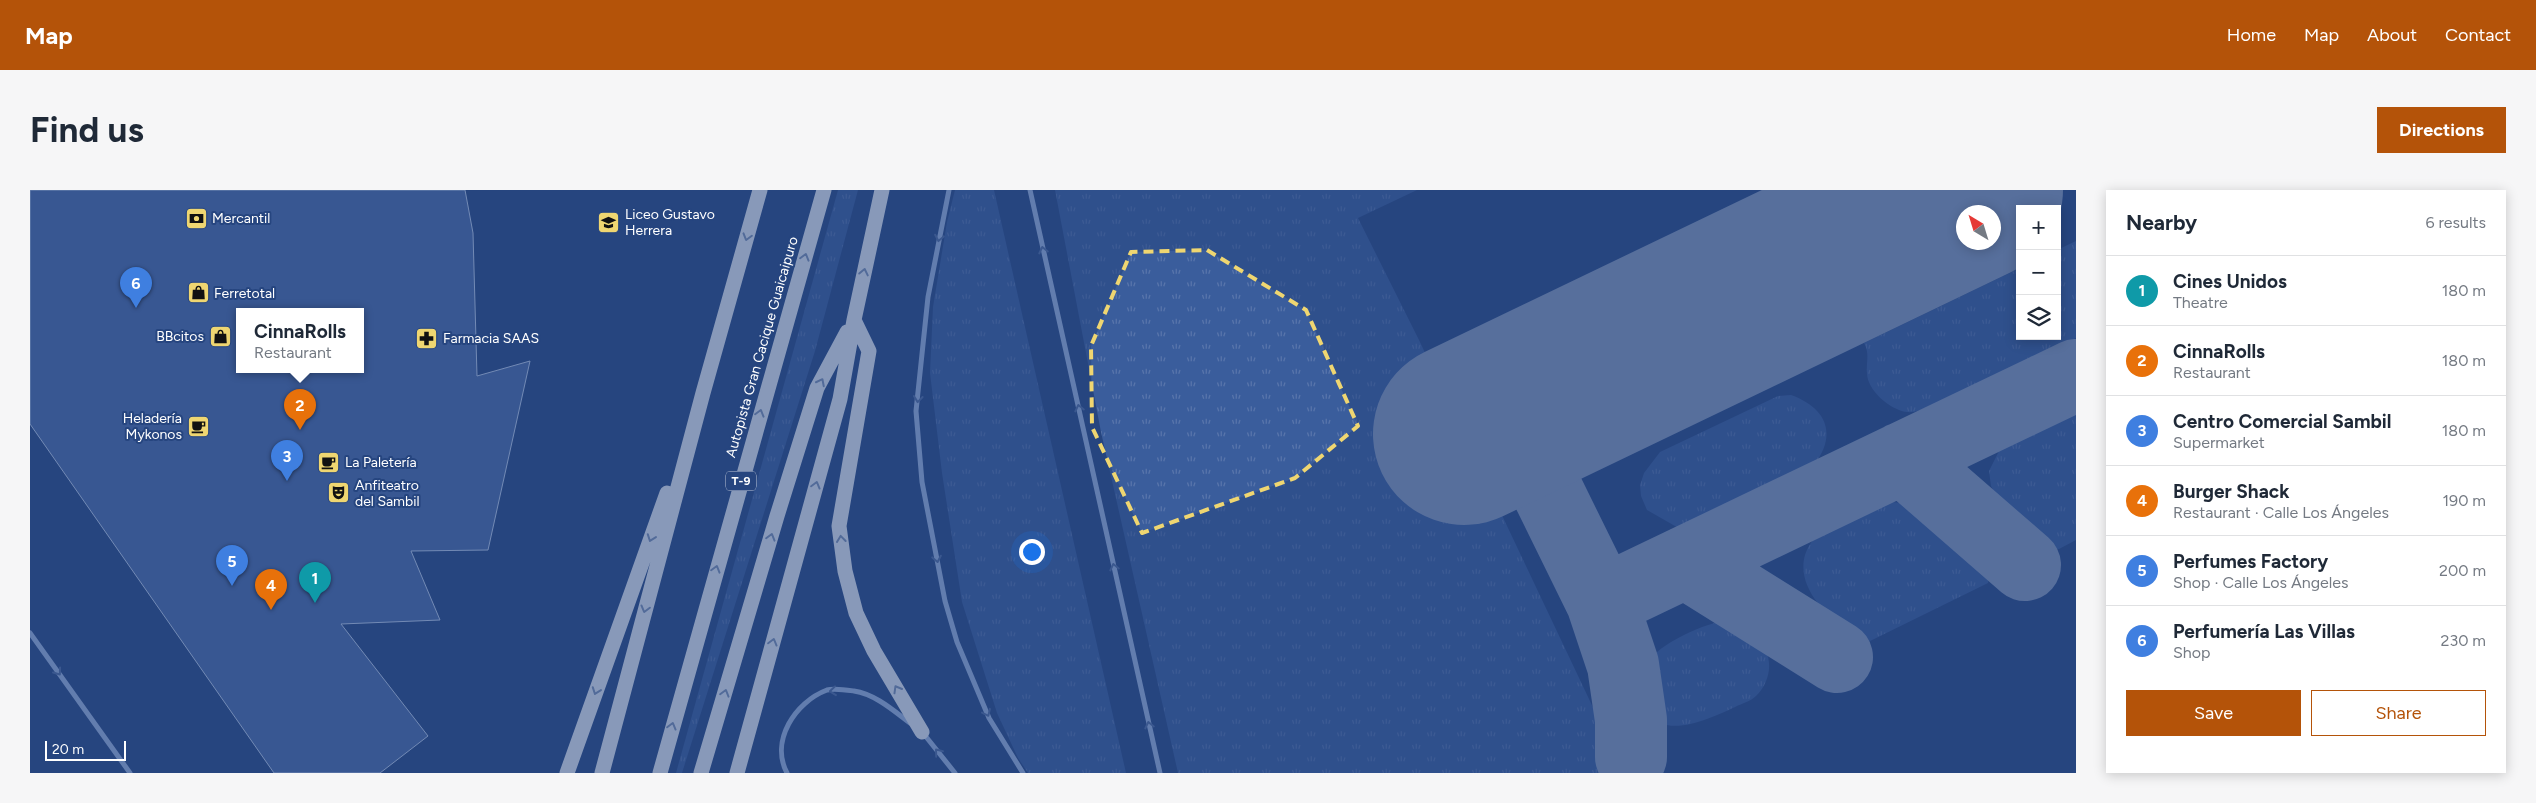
<!DOCTYPE html>
<html lang="en">
<head>
<meta charset="utf-8">
<style>
  :root { --surface:#fff; --page:#f6f6f7; --text:#1f2937; --muted:#747a83; --line:#e0e1e3; --accent:#b45309 }
  body { margin:0; font-family:Figtree,sans-serif; background:var(--page); color:var(--text) }
  .controls { position:absolute; right:15px; top:15px; display:grid; overflow:hidden; border-radius:0px; box-shadow:0 2px 12px #0003 }
  .controls button { width:45px; height:45px; display:grid; place-items:center; padding:0; border:0; border-bottom:1px solid var(--line); background:var(--surface); color:var(--text); font:25px sans-serif }
  .compass { position:absolute; left:1926px; top:15px; width:45px; height:45px; border-radius:50%; background:var(--surface); box-shadow:0 2px 12px #0003; rotate:322deg }
  .scale { position:absolute; left:15px; bottom:12px; width:81px; box-sizing:border-box; padding-left:5px; border:2px solid #fff; border-top:0; font-size:14px; line-height:18px; white-space:nowrap; color:#fff; -webkit-text-stroke:4px #26457f; paint-order:stroke }
  .you { position:absolute; left:1001px; top:361px; width:18px; height:18px; margin:-12px; border:4px solid #fff; border-radius:50%; background:#1a73e8; box-shadow:0 0 0 8px #1a73e833 }
  .badge { display:grid; place-items:center; width:32px; height:32px; border-radius:50%; background:var(--accent); color:#fff; font-size:16px; font-weight:700 }
  .pin { position:absolute; translate:-50% -41px; filter:drop-shadow(0 1px 2px #0008) }
  .pin::after { content:''; position:absolute; top:26px; width:18px; height:15px; background:inherit; clip-path:polygon(0 0,100% 0,50% 100%) }
  .popup { position:absolute; left:206px; top:118px; width:128px; height:65px; box-sizing:border-box; display:grid; place-content:center; border-radius:0px; background:var(--surface); filter:drop-shadow(0 1px 4px #0005); font-size:16px; white-space:nowrap; color:var(--muted) }
  .popup b { font-size:19px; color:var(--text) }
  .popup::after { content:''; position:absolute; left:50%; top:100%; margin-left:-10px; border:10px solid transparent; border-top-color:var(--surface) }
  .list { margin:0; padding:0; list-style:none }
  h2 { display:flex; justify-content:space-between; align-items:center; height:65px; margin:0; padding:0 20px; font-size:21px }
  h2 small { font-size:16px; font-weight:400; color:var(--muted) }
  .list li { display:grid; grid-template-columns:32px 1fr auto; gap:15px; align-items:center; box-sizing:border-box; height:70px; padding:0 20px; border-top:1px solid var(--line) }
  .list b { display:block; font-size:19px; white-space:nowrap }
  .list p { margin:0; font-size:16px; white-space:nowrap; color:var(--muted) }
  .list em { font-size:16px; font-style:normal; color:var(--muted) }
  .actions { display:flex; gap:10px; padding:15px 20px }
  .actions a { flex:1; padding:11px 0; border:1px solid var(--accent); border-radius:0px; text-align:center; font-size:18px; color:var(--accent) }
  .actions .main { background:var(--accent); color:#fff }
  .icon { flex:none; width:28px; height:28px; fill:none; stroke:currentColor; stroke-width:2; stroke-linecap:round; stroke-linejoin:round }
  .map { position:relative; flex:none; width:2046px; height:583px; overflow:hidden; border-radius:0px }
  header { display:flex; align-items:center; gap:30px; box-sizing:border-box; height:70px; padding:0 25px; background:var(--accent); color:#fff }
  header strong { font-size:24px }
  nav { display:flex; gap:28px; margin-inline-start:auto; font-size:18px }
  .intro { display:flex; align-items:center; justify-content:space-between; box-sizing:border-box; height:120px; padding:0 30px }
  h1 { margin:0; font-size:35px }
  .button { padding:12px 22px; border-radius:0px; background:var(--accent); color:#fff; font-size:18px; font-weight:700 }
  main { display:flex; gap:30px; padding:0 30px }
  aside { flex:1; background:var(--surface); border-radius:0px; box-shadow:0 2px 12px #0003 }
  .map>svg:first-child { display:block }
  .grass { fill:url(#grass-tufts) }
  .lines { fill:none; stroke-linecap:round; stroke-linejoin:round }
  .taxiway { stroke:#92a2bf; stroke-width:72 }
  .runway { stroke:#92a2bf; stroke-width:182 }
  .building { fill:#4e6ea8; stroke:#cfddf5; fill-rule:evenodd }
  .minor { stroke:#acc1e6; stroke-width:5 }
  .motorway { stroke:#fff; stroke-width:15 }
  .oneway { stroke:#8899b9 }
  .oneway2 { stroke:#5570a3 }
  .marked { fill:none; stroke:#efd671; stroke-width:4; stroke-dasharray:10 6; stroke-linejoin:round }
  .labels { text-anchor:middle; dominant-baseline:central; stroke-width:4; stroke-linejoin:round; paint-order:stroke }
  .shield { fill:#26457f; stroke:#bec7d9; stroke-width:1 }
  .shield-label { font-size:12px; font-weight:bold; fill:#fff }
  .poi-label { font-size:14px; fill:#fff; stroke:#26457f; text-anchor:start }
  .street-label { font-size:14px; fill:#fff; stroke:#26457f }
</style>
</head>
<body>
<header>
<strong>Map</strong>
<nav><a>Home</a><a>Map</a><a>About</a><a>Contact</a></nav>
</header>
<div class="intro"><h1>Find us</h1><a class="button">Directions</a></div>
<main>
<div class="map">
<svg width="2046" height="583" viewBox="0 0 2046 583">
  <defs>
    <pattern id="grass-tufts" width="24" height="20" patternUnits="userSpaceOnUse" patternTransform="scale(1.25)"><rect width="24" height="20" fill="#3a5d9c"/><path d="M3 7l-1-3M5 7V3M7 7l1-3M15 17l-1-3M17 17v-4M19 17l1-3" fill="none" stroke="#5875ab"/></pattern>
  </defs>
  <rect width="100%" height="100%" fill="#26457f"/>
  <path class="grass" d="M 808,0 L 828,0 L 785,161 L 652,583 L 646,583 Z
    M 925,0 L 964,0 L 1096,583 L 998,583 L 988,568 L 967,523 L 932,412 L 912,283 L 900,183 L 903,117 L 917,32 Z
    M 1025,0 L 1387,0 L 1328,28 L 1389,150 L 1577,547 L 1583,564 L 1576,580 L 1570,583 L 1148,583 L 1071,242 Z
    M 2046,51 L 2046,148 L 1900,218 C 1893,219 1884,223 1877,222 C 1860,220 1837,200 1837,183 C 1836,171 1840,164 1834,153 L 1990,78 L 1990,146 L 2027,146 L 2027,60 Z
    M 1761,205 C 1797,218 1808,245 1783,276 L 1652,340 L 1617,320 L 1611,306 L 1610,295 L 1614,283 L 1630,262 L 1748,206 Z
    M 2046,215 L 2046,350 L 2029,359 L 2014,358 L 1967,307 L 1961,296 L 1959,281 L 1972,255 L 1994,240 Z
    M 1853,311 L 1872,313 L 1892,321 L 1956,377 L 1960,382 L 1958,393 L 1836,453 C 1748,400 1752,339 1853,311 Z
    M 1698,431 C 1709,433 1718,442 1726,449 C 1745,463 1742,491 1726,506 C 1721,511 1711,514 1705,517 C 1683,527 1636,551 1617,522 C 1610,510 1617,486 1618,473 C 1626,455 1678,431 1698,431 Z"/>
  <g class="lines">
    <path class="taxiway" d="M 1479,223 L 1572,412 L 2046,185
      M 1872,268 L 1995,375
      M 1655,372 L 1807,467
      M 1572,412 L 1593,475 L 1601,530 L 1601,567"/>
    <path class="runway" d="M 1434,244 L 1942,0"/>
  </g>
  <path class="building" d="M 0,0 L 435,0 L 443,43 L 447,186 L 500,171 L 458,360 L 381,361 L 410,430 L 311,434 L 398,546 L 350,583 L 244,583 L 0,234 ZM 210,121 L 330,121 L 330,179 L 210,179 Z"/>
  <g class="lines">
    <path class="minor" d="M 919,0 L 898,107 L 886,221 L 892,292 L 915,411 L 927,452 L 959,528 L 993,583
      M 1000,0 L 1130,583
      M 0,443 L 100,583
      M 893,543 L 925,583
      M 757,583 C 740,551 765,512 797,500 C 804,498 817,500 824,501 C 845,504 864,521 880,533"/>
    <path class="motorway" d="M 824,130 L 839,161 L 809,336 L 815,381 L 826,423 L 844,461 L 892,542
      M 537,583 L 637,303
      M 572,583 L 673,203 L 730,0
      M 630,583 L 794,0
      M 671,583 L 747,326 L 787,198 L 817,142
      M 707,583 L 810,209 L 824,130 L 852,0"/>
  </g>
  <defs><path id="oneway-chevron" d="M-2-3.5L2.5 0L-2 3.5" fill="none" stroke-width="1.6" stroke-linecap="round" stroke-linejoin="round" transform="scale(1.25)"/></defs>
  <g class="oneway">
    <use href="#oneway-chevron" transform="translate(717 47) rotate(106)"/>
    <use href="#oneway-chevron" transform="translate(775 67) rotate(-74)"/>
    <use href="#oneway-chevron" transform="translate(834 82) rotate(-78)"/>
    <use href="#oneway-chevron" transform="translate(791 192) rotate(-63)"/>
    <use href="#oneway-chevron" transform="translate(730 223) rotate(-74)"/>
    <use href="#oneway-chevron" transform="translate(786 295) rotate(-75)"/>
    <use href="#oneway-chevron" transform="translate(741 347) rotate(-74)"/>
    <use href="#oneway-chevron" transform="translate(621 348) rotate(110)"/>
    <use href="#oneway-chevron" transform="translate(811 349) rotate(-97)"/>
    <use href="#oneway-chevron" transform="translate(686 379) rotate(-74)"/>
    <use href="#oneway-chevron" transform="translate(615 419) rotate(105)"/>
    <use href="#oneway-chevron" transform="translate(743 452) rotate(-75)"/>
    <use href="#oneway-chevron" transform="translate(867 499) rotate(-120)"/>
    <use href="#oneway-chevron" transform="translate(566 501) rotate(110)"/>
    <use href="#oneway-chevron" transform="translate(695 503) rotate(-74)"/>
    <use href="#oneway-chevron" transform="translate(642 536) rotate(-75)"/>
  </g>
  <g class="oneway2">
    <use href="#oneway-chevron" transform="translate(909 48) rotate(101)"/>
    <use href="#oneway-chevron" transform="translate(1013 60) rotate(-103)"/>
    <use href="#oneway-chevron" transform="translate(888 209) rotate(96)"/>
    <use href="#oneway-chevron" transform="translate(1049 218) rotate(-103)"/>
    <use href="#oneway-chevron" transform="translate(907 369) rotate(79)"/>
    <use href="#oneway-chevron" transform="translate(1084 377) rotate(-103)"/>
    <use href="#oneway-chevron" transform="translate(28 482) rotate(54)"/>
    <use href="#oneway-chevron" transform="translate(803 501) rotate(174)"/>
    <use href="#oneway-chevron" transform="translate(957 523) rotate(65)"/>
    <use href="#oneway-chevron" transform="translate(1119 535) rotate(-103)"/>
    <use href="#oneway-chevron" transform="translate(908 562) rotate(-129)"/>
  </g>
  <path d="M0 0H2046V583H0ZM 1177,60 L 1276,120 L 1328,236 L 1265,288 L 1112,343 L 1062,237 L 1061,156 L 1101,62 Z" fill="#26457f" fill-opacity=".55" fill-rule="evenodd"/>
  <path class="marked" d="M 1177,60 L 1276,120 L 1328,236 L 1265,288 L 1112,343 L 1062,237 L 1061,156 L 1101,62 Z"/>
  <defs>
    <symbol id="bank-square" viewBox="-11 -11 22 22"><rect x="-9" y="-9" width="18" height="18" rx="4" fill="#efd671" stroke="#26457f"/><path d="M-6-4H6V4H-6ZM0-2.3a2.3 2.3 0 1 0 0 4.6a2.3 2.3 0 1 0 0-4.6Z" fill="#111"/></symbol>
    <symbol id="school-square" viewBox="-11 -11 22 22"><rect x="-9" y="-9" width="18" height="18" rx="4" fill="#efd671" stroke="#26457f"/><path d="M0-5L7-2L0 1L-7-2ZM-4 1L0 2.5L4 1V4Q0 6-4 4Z" fill="#111"/></symbol>
    <symbol id="shop-square" viewBox="-11 -11 22 22"><rect x="-9" y="-9" width="18" height="18" rx="4" fill="#efd671" stroke="#26457f"/><path d="M-5-2.5h2.3a2.7 3.5 0 0 1 5.4 0H5L5.5 6h-11ZM-1.5-2.5h3a1.5 2.3 0 0 0-3 0Z" fill="#111"/></symbol>
    <symbol id="pharmacy-square" viewBox="-11 -11 22 22"><rect x="-9" y="-9" width="18" height="18" rx="4" fill="#efd671" stroke="#26457f"/><path d="M-2-6h4v4h4v4h-4v4h-4v-4h-4v-4h4Z" fill="#111"/></symbol>
    <symbol id="cafe-square" viewBox="-11 -11 22 22"><rect x="-9" y="-9" width="18" height="18" rx="4" fill="#efd671" stroke="#26457f"/><path d="M-5.5-4.5H6V0H3Q3 3.5 0 3.5H-2.5Q-5.5 3.5-5.5 0ZM3-3.2v2h1.7v-2ZM-6 4.5H4V6H-6Z" fill="#111"/></symbol>
    <symbol id="theatre-square" viewBox="-11 -11 22 22"><rect x="-9" y="-9" width="18" height="18" rx="4" fill="#efd671" stroke="#26457f"/><path d="M-5-5.5Q0-4 5-5.5V0Q5 5 0 6Q-5 5-5 0ZM-3.3-2.5H-1v1.5H-3.3ZM1-2.5H3.3v1.5H1ZM-2.8 1Q0 5.5 2.8 1Z" fill="#111"/></symbol>
  </defs>
  <g fill-rule="evenodd">
    <use href="#bank-square" x="154" y="16" width="25" height="25"/>
    <use href="#school-square" x="566" y="20" width="25" height="25"/>
    <use href="#shop-square" x="156" y="90" width="25" height="25"/>
    <use href="#shop-square" x="178" y="134" width="25" height="25"/>
    <use href="#pharmacy-square" x="384" y="136" width="25" height="25"/>
    <use href="#cafe-square" x="156" y="224" width="25" height="25"/>
    <use href="#cafe-square" x="286" y="260" width="25" height="25"/>
    <use href="#theatre-square" x="296" y="290" width="25" height="25"/>
  </g>
  <g class="labels">
    <rect class="shield" x="696" y="281.5" width="30" height="19" rx="4"/>
    <g class="shield-label">
      <text x="711" y="291">T-9</text>
    </g>
    <g class="poi-label">
      <text x="595" y="24">Liceo Gustavo<tspan x="595" dy="16">Herrera</tspan></text>
      <text x="182" y="28">Mercantil</text>
      <text x="184" y="103">Ferretotal</text>
      <text x="174" y="146" text-anchor="end">BBcitos</text>
      <text x="413" y="148">Farmacia SAAS</text>
      <text x="152" y="228" text-anchor="end">Heladería<tspan x="152" dy="16">Mykonos</tspan></text>
      <text x="315" y="272">La Paletería</text>
      <text x="325" y="295">Anfiteatro<tspan x="325" dy="16">del Sambil</tspan></text>
    </g>
    <g class="street-label">
      <text transform="translate(732 157) rotate(-74)">Autopista Gran Cacique Guaicaipuro</text>
    </g>
  </g>
</svg>
<div class="controls">
<button>+</button>
<button>−</button>
<button><svg class="icon" aria-label="layers" viewBox="0 0 24 24"><path d="M12 4l9 5-9 5-9-5zM3 14l9 5 9-5"/></svg></button>
</div>
<svg class="compass" viewBox="-18 -18 36 36"><path d="M0-13l5 13h-10z" fill="#e53935"/><path d="M0 13l5-13h-10z" fill="#747a83"/></svg>
<div class="scale">20 m</div>
<div class="you"></div>
<div class="pin badge" style="left:285px;top:413px;background:#0f9aa8">1</div>
<div class="pin badge" style="left:270px;top:240px;background:#e8710a">2</div>
<div class="popup"><b>CinnaRolls</b>Restaurant</div>
<div class="pin badge" style="left:257px;top:291px;background:#3f7fe0">3</div>
<div class="pin badge" style="left:241px;top:420px;background:#e8710a">4</div>
<div class="pin badge" style="left:202px;top:396px;background:#3f7fe0">5</div>
<div class="pin badge" style="left:106px;top:118px;background:#3f7fe0">6</div>
</div>
<aside>
<h2>Nearby<small>6 results</small></h2>
<ul class="list">
<li><span class="badge" style="background:#0f9aa8">1</span><div><b>Cines Unidos</b><p>Theatre</p></div><em>180 m</em></li>
<li><span class="badge" style="background:#e8710a">2</span><div><b>CinnaRolls</b><p>Restaurant</p></div><em>180 m</em></li>
<li><span class="badge" style="background:#3f7fe0">3</span><div><b>Centro Comercial Sambil</b><p>Supermarket</p></div><em>180 m</em></li>
<li><span class="badge" style="background:#e8710a">4</span><div><b>Burger Shack</b><p>Restaurant · Calle Los Ángeles</p></div><em>190 m</em></li>
<li><span class="badge" style="background:#3f7fe0">5</span><div><b>Perfumes Factory</b><p>Shop · Calle Los Ángeles</p></div><em>200 m</em></li>
<li><span class="badge" style="background:#3f7fe0">6</span><div><b>Perfumería Las Villas</b><p>Shop</p></div><em>230 m</em></li>
</ul>
<div class="actions"><a class="main">Save</a><a>Share</a></div>
</aside>
</main>
</body>
</html>
